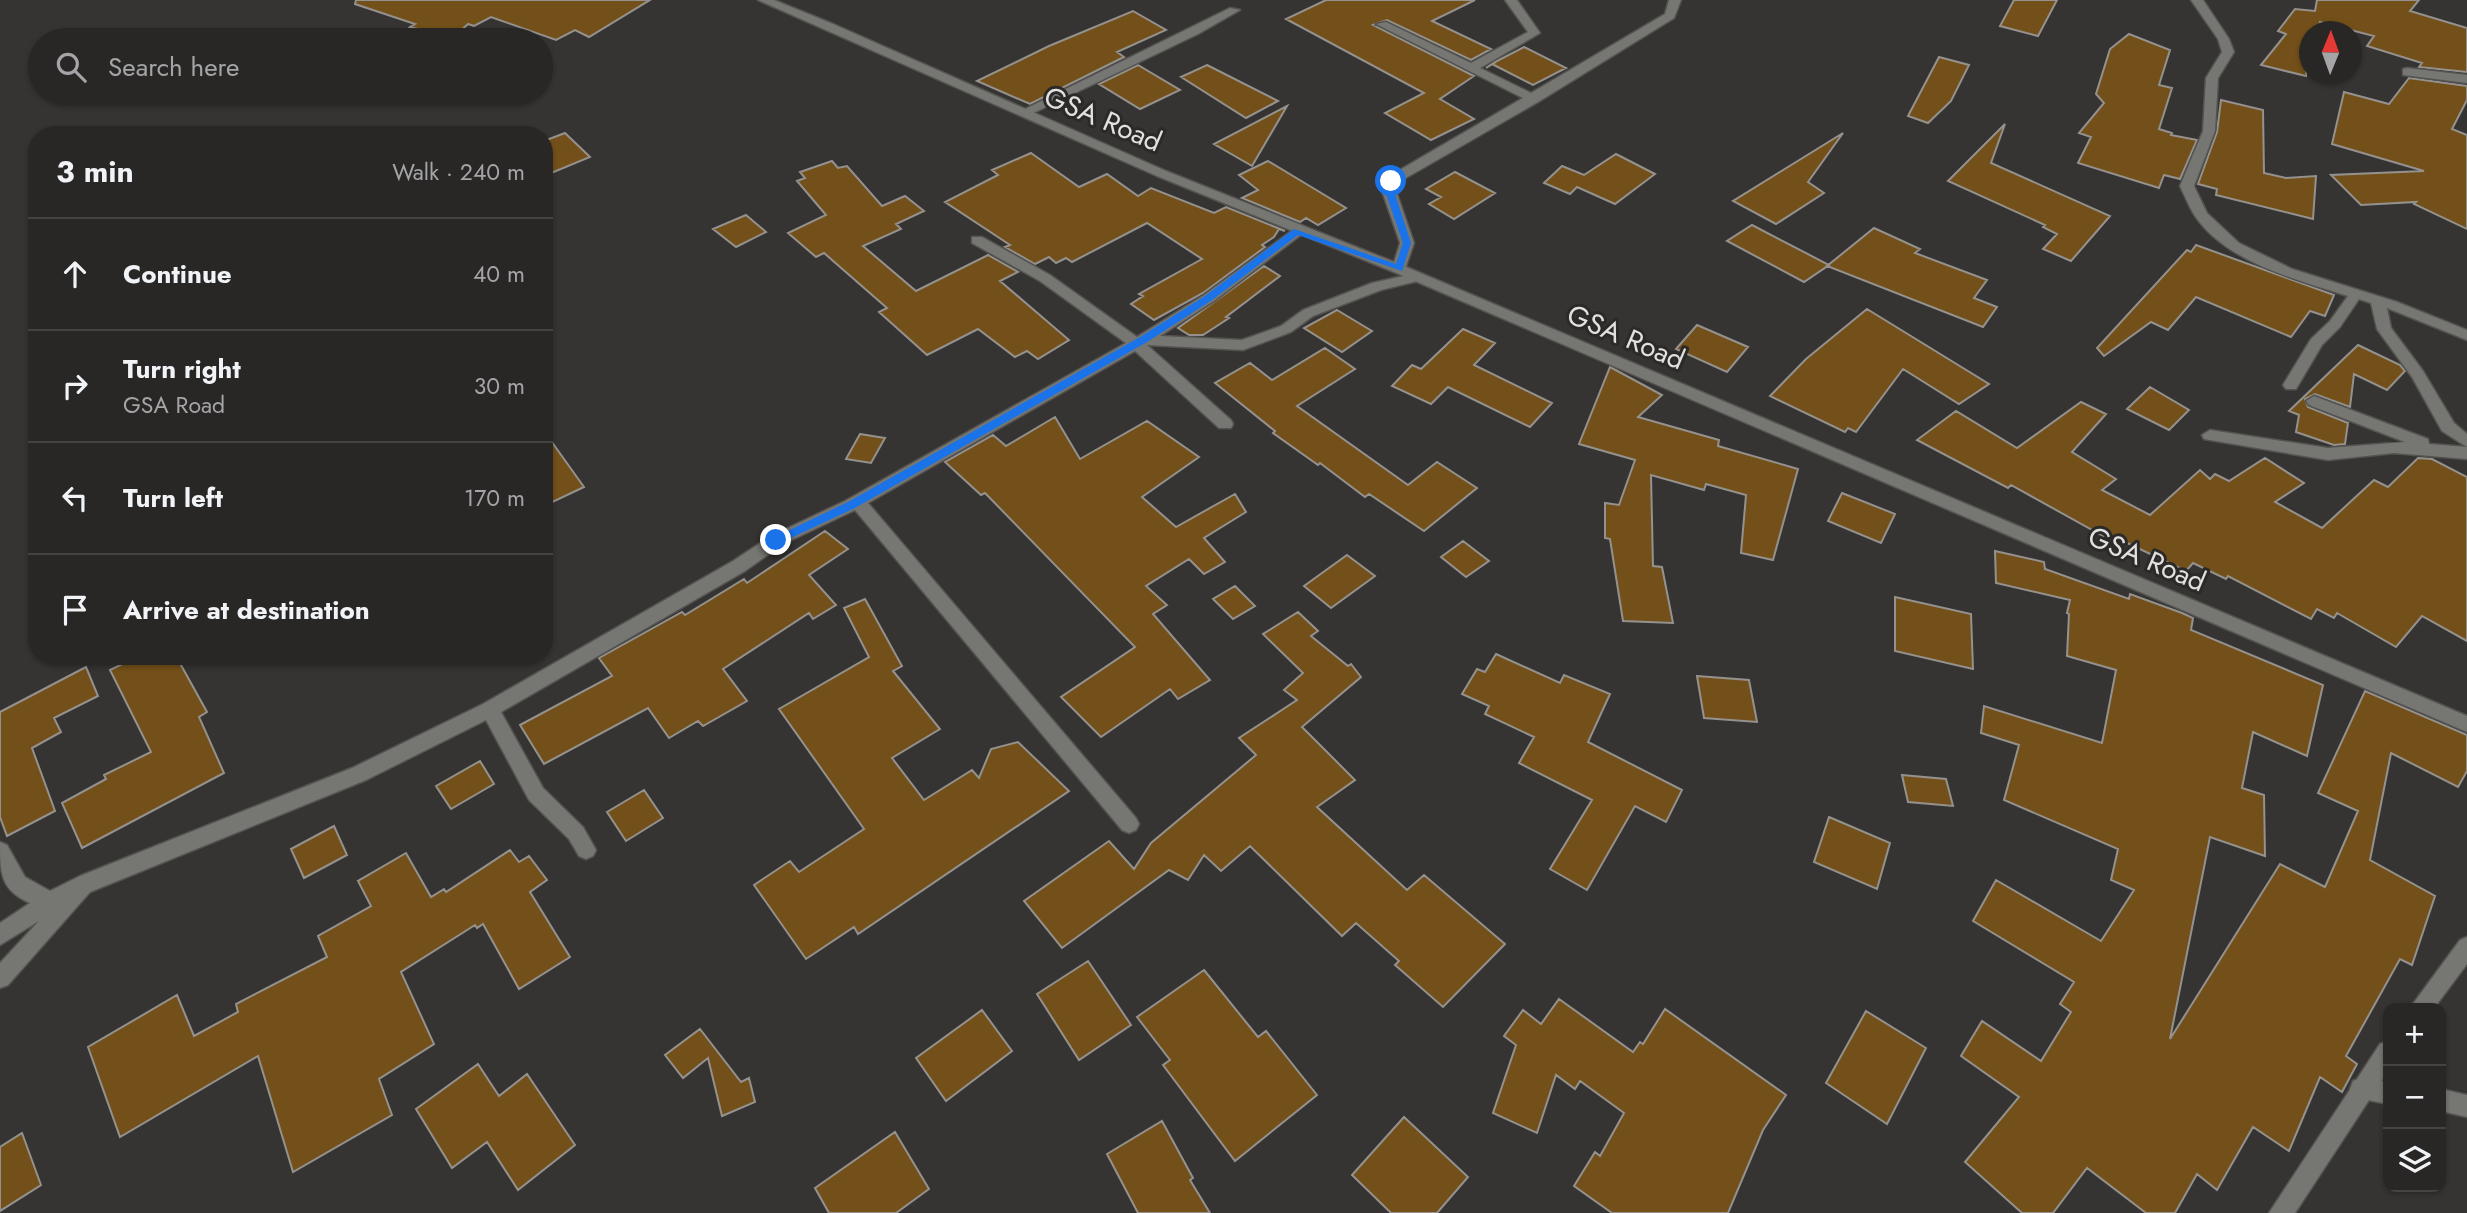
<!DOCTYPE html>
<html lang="en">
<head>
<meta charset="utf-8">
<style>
  :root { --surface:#282726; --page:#302f2e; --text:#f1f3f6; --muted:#a5a5a7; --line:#444443 }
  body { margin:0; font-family:Jost,sans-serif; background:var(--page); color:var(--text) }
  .controls { position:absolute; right:21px; bottom:21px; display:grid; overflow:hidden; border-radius:14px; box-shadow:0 2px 5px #0004 }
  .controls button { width:63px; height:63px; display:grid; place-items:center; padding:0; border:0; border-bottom:2px solid var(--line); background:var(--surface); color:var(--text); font:35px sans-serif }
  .compass { position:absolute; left:2299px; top:21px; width:63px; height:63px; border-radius:50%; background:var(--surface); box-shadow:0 2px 5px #0004; rotate:1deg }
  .stop { position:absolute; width:21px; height:21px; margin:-16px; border:5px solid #1a73e8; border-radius:50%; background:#fff }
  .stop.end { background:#1a73e8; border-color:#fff; box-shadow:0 2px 7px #0008 }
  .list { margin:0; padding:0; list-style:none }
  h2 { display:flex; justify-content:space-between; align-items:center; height:91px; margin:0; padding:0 28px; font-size:30px }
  h2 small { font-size:23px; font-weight:400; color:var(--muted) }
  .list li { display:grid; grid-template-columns:46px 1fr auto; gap:21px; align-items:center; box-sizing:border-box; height:112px; padding:0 28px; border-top:2px solid var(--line) }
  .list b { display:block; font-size:26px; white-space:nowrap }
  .list p { margin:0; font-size:23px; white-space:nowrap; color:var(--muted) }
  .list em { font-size:23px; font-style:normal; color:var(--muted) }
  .icon { flex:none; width:38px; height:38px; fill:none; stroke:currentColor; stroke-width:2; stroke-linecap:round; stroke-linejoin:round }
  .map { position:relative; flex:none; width:2467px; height:1213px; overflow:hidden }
  .search { position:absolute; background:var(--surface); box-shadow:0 2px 5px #0004; left:28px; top:28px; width:525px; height:77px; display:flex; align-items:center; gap:18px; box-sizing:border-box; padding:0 24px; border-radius:38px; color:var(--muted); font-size:26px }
  .panel { position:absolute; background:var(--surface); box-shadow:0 2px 5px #0004; left:28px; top:126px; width:525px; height:539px; border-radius:28px }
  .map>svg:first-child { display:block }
  .building { fill:#735019; stroke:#94918e; stroke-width:2 }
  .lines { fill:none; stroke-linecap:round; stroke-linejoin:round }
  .minor-casing { stroke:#545350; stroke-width:3 }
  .tertiary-casing { stroke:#545350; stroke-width:3 }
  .minor { fill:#767672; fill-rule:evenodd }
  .tertiary { fill:#767672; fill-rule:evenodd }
  .route { fill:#1a73e8 }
  .labels { text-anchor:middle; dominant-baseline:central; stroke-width:6; stroke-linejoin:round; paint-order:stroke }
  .street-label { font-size:28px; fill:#e2e1df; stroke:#2b2a28 }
</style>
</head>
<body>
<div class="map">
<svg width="2467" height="1213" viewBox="0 0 2467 1213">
  <rect width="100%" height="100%" fill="#353432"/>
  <path class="building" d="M 356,0 L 650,0 L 589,37 L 575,30 L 556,40 L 491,17 L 474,26 L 468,24 L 453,38 L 410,27 L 415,24 L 355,4 Z
    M 1326,0 L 1475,0 L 1432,21 L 1491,49 L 1471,60 L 1387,20 L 1373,25 L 1474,76 L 1440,99 L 1474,119 L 1431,140 L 1385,113 L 1424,93 L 1286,19 Z
    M 2014,0 L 2057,0 L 2038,36 L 2000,26 Z
    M 2317,0 L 2419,0 L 2410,11 L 2467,28 L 2467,72 L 2419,67 L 2422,63 L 2367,46 L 2374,36 L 2320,22 L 2318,32 L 2309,32 L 2306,76 L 2261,65 L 2286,34 L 2278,31 L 2295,9 L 2315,11 Z
    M 1133,11 L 1166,30 L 1117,52 L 1124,57 L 1030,104 L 977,81 L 1049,46 Z
    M 2129,34 L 2170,50 L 2159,85 L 2172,88 L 2159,129 L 2172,133 L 2171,135 L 2197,140 L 2180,179 L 2164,175 L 2159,188 L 2078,163 L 2091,137 L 2079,133 L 2104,103 L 2096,94 L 2110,49 Z
    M 1524,47 L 1566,68 L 1533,85 L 1492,64 L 1486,68 L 1496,62 L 1493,63 Z
    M 1939,57 L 1969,65 L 1951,101 L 1928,123 L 1908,116 Z
    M 1138,65 L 1180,90 L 1140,109 L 1099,84 Z
    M 1207,65 L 1278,101 L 1246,118 L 1181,77 Z
    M 2409,78 L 2467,86 L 2467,100 L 2452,129 L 2467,135 L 2467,229 L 2414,204 L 2416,202 L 2361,205 L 2331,175 L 2424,171 L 2332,144 L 2344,92 L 2389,104 Z
    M 2221,100 L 2263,110 L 2264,173 L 2286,178 L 2316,176 L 2313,219 L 2216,195 L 2217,189 L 2198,184 L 2217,132 Z
    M 1287,106 L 1252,166 L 1214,144 Z
    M 2005,124 L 1991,163 L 2110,216 L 2071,261 L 2043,249 L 2057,234 L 2043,227 L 2045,225 L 1948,181 Z
    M 565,133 L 590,157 L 544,176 L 544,141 Z
    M 1843,133 L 1808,182 L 1824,193 L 1776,224 L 1733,201 Z
    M 1031,153 L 1079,187 L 1107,174 L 1138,196 L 1151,188 L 1214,213 L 1226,207 L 1285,231 L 1279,229 L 1274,237 L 1262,245 L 1265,247 L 1203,293 L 1154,320 L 1131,304 L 1143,296 L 1139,294 L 1202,259 L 1147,223 L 1072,262 L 1066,258 L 1056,263 L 1049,257 L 1035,264 L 1005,247 L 1010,245 L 945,202 L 998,175 L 992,170 Z
    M 1616,154 L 1655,174 L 1615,204 L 1577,187 L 1570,194 L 1544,183 L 1562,166 L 1584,175 Z
    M 832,161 L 838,168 L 847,166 L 882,206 L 905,196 L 924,211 L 896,224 L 901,229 L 863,246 L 916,291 L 988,255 L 1018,272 L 1000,281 L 1069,340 L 1038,359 L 1027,351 L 1015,357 L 978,329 L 927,355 L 879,312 L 887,308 L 824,253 L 816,257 L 788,233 L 826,215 L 797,181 L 805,178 L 800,172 Z
    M 1268,161 L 1308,185 L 1346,208 L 1318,225 L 1306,218 L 1300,222 L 1242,198 L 1258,190 L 1239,175 Z
    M 1455,172 L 1495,193 L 1454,219 L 1429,204 L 1441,197 L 1426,189 Z
    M 746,215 L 766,232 L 736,247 L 713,229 Z
    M 1752,225 L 1829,265 L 1804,282 L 1727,241 Z
    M 1874,228 L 1920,249 L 1915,253 L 1987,280 L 1974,298 L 1997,307 L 1983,327 L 1827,266 Z
    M 2196,245 L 2334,295 L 2325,316 L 2310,311 L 2291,337 L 2196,297 L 2168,330 L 2151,322 L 2104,356 L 2097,348 L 2187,250 L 2191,252 Z
    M 1264,266 L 1280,276 L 1226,317 L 1229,318 L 1203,335 L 1189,335 L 1178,328 Z
    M 1867,309 L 1989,384 L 1959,404 L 1903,369 L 1856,432 L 1848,428 L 1845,432 L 1770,396 L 1806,359 Z
    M 1337,310 L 1372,331 L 1342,352 L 1304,328 Z
    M 1697,325 L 1748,347 L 1727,372 L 1676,349 Z
    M 1463,329 L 1495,343 L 1474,365 L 1552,403 L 1530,427 L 1448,387 L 1431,404 L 1392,386 L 1412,365 L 1421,369 Z
    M 2358,345 L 2400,365 L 2405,371 L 2387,390 L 2354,374 L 2350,407 L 2315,394 L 2305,399 L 2308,407 L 2348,423 L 2345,444 L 2334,445 L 2296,432 L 2299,415 L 2289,411 Z
    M 1325,348 L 1355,369 L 1297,406 L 1408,485 L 1437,462 L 1477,488 L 1424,531 L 1369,494 L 1365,497 L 1320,463 L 1318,465 L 1273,433 L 1275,431 L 1215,383 L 1250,363 L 1272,380 Z
    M 1610,367 L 1662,395 L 1638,417 L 1719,440 L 1718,446 L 1798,469 L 1773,560 L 1741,553 L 1746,495 L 1706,484 L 1704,490 L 1651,475 L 1653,566 L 1662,567 L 1673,623 L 1623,621 L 1610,539 L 1605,538 L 1605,503 L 1619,505 L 1635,460 L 1579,444 Z
    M 2150,387 L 2189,410 L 2169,430 L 2127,409 Z
    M 2081,402 L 2106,414 L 2072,452 L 2116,479 L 2102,490 L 2150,515 L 2200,470 L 2210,479 L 2215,474 L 2229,481 L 2265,458 L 2304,483 L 2275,502 L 2322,528 L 2374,480 L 2388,487 L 2418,458 L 2432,459 L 2467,477 L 2467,641 L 2422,616 L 2396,647 L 2337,613 L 2334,618 L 2317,609 L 2311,619 L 2228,576 L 2226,579 L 2193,563 L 2186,571 L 2121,540 L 2112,541 L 2011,485 L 2008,488 L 1917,440 L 1956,411 L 2017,448 Z
    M 1055,417 L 1080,459 L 1147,421 L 1199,457 L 1142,497 L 1176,527 L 1235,494 L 1246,512 L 1204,538 L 1225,562 L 1204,574 L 1189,559 L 1146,586 L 1167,605 L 1153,614 L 1210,680 L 1178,699 L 1170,689 L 1101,737 L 1061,697 L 1135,647 L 985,493 L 981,495 L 945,462 L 993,435 L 1006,446 Z
    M 544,431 L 584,487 L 544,506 Z
    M 860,434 L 885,438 L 871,463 L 846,459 Z
    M 1842,493 L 1895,514 L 1881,543 L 1828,521 Z
    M 825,531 L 848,549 L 809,575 L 836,605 L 813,619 L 809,613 L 723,669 L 747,701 L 703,726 L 698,721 L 669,738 L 648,708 L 544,764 L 520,725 L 612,676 L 599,658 L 682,612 L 685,615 L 744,579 L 747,583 Z
    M 1463,541 L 1489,561 L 1466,577 L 1441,557 Z
    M 1995,551 L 2044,562 L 2045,569 L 2129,599 L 2130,594 L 2182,613 L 2193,618 L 2191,630 L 2323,685 L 2307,756 L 2253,732 L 2242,788 L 2264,795 L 2265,856 L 2210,837 L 2170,1039 L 2280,864 L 2325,887 L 2358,811 L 2318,793 L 2365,691 L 2467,735 L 2467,771 L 2458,787 L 2391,753 L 2370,860 L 2435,896 L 2412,965 L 2400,959 L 2346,1056 L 2357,1064 L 2342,1092 L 2320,1077 L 2289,1151 L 2253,1127 L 2217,1190 L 2197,1174 L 2175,1213 L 2146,1213 L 2087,1168 L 2053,1213 L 2022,1213 L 1965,1162 L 2019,1097 L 1961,1056 L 1982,1021 L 2041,1061 L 2071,1012 L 2060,1004 L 2074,982 L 1973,921 L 1996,880 L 2101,941 L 2134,890 L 2111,880 L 2118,849 L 2004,800 L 2019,745 L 1981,733 L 1984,706 L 2102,743 L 2116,670 L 2067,656 L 2069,614 L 2067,613 L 2070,600 L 1996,583 Z
    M 1347,555 L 1375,576 L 1331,608 L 1304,586 Z
    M 1235,586 L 1255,606 L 1233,619 L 1213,599 Z
    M 1895,597 L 1971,614 L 1973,669 L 1895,651 Z
    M 865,599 L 902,666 L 893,671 L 940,729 L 892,758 L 924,800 L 972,770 L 979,778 L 991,749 L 1018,742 L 1069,791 L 858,934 L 854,927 L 806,959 L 754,885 L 790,861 L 799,872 L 864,829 L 779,709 L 869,657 L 844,608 Z
    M 1298,612 L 1318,631 L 1311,636 L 1348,666 L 1351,664 L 1361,677 L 1302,727 L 1355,780 L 1317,807 L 1407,890 L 1424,875 L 1505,944 L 1443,1007 L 1395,965 L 1399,961 L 1356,923 L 1342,936 L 1250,846 L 1221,871 L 1204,855 L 1188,880 L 1169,870 L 1062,948 L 1024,901 L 1109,841 L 1134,869 L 1151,843 L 1256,755 L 1239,738 L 1297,700 L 1284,690 L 1303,673 L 1263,634 Z
    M 1496,654 L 1560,683 L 1564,675 L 1610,694 L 1588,742 L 1682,790 L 1666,822 L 1635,806 L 1587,890 L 1550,869 L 1592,800 L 1519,763 L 1534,737 L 1485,714 L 1489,706 L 1462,694 L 1477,669 L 1485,672 Z
    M 139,656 L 176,656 L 207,712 L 199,717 L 224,773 L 82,848 L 62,803 L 106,779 L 104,775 L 151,752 L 110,670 Z
    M 86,667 L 98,696 L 54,718 L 61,732 L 32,748 L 55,811 L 7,836 L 0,817 L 0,712 Z
    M 1697,676 L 1749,680 L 1757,722 L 1704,718 Z
    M 480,761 L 494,784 L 451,809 L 436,786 Z
    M 1902,775 L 1946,779 L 1953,806 L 1908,802 Z
    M 644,790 L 663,818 L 626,841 L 607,812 Z
    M 1829,817 L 1890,843 L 1877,889 L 1814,862 Z
    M 334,826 L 347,855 L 304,878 L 291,849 Z
    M 510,850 L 519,862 L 529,856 L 547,880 L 530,892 L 570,957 L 519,989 L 483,924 L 477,928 L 475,925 L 401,972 L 434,1044 L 379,1079 L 392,1115 L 293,1172 L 258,1056 L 120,1137 L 88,1047 L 177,995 L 194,1036 L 238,1012 L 236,1004 L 327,957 L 318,936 L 371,906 L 358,881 L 406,853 L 431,897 L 444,889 L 446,892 Z
    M 1088,961 L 1131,1025 L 1079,1060 L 1037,994 Z
    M 1204,970 L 1258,1037 L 1266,1031 L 1317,1095 L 1235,1161 L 1163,1065 L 1170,1060 L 1137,1017 Z
    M 1559,999 L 1633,1052 L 1640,1042 L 1643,1044 L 1665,1009 L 1786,1095 L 1763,1130 L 1728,1213 L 1612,1213 L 1574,1186 L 1595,1152 L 1600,1156 L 1624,1113 L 1580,1081 L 1575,1089 L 1556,1075 L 1537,1133 L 1493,1113 L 1516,1045 L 1504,1036 L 1523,1010 L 1541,1024 Z
    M 982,1010 L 1012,1051 L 946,1101 L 916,1058 Z
    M 1866,1011 L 1926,1048 L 1887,1124 L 1826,1083 Z
    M 700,1029 L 741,1082 L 749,1078 L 755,1102 L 722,1116 L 708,1058 L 683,1078 L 665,1055 Z
    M 478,1064 L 499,1096 L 527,1074 L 575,1145 L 518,1190 L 487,1142 L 452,1168 L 416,1109 Z
    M 1404,1117 L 1468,1177 L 1437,1213 L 1391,1213 L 1352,1175 Z
    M 1162,1121 L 1193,1178 L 1190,1180 L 1210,1213 L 1138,1213 L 1107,1154 Z
    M 895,1132 L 929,1189 L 896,1213 L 829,1213 L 815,1188 Z
    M 22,1133 L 41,1185 L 0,1211 L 0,1147 Z"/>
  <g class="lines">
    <defs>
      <path id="minor" d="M 1505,0 L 1517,0 L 1540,33 L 1480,68 L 1531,93 L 1665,14 L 1669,0 L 1681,0 L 1674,18 L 1538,102 L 1397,183 L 1395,188 L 1414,243 L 1404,272 L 1394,272 L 1392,269 L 1400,243 L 1381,188 L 1386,178 L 1523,98 L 1376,24 L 1386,22 L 1471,63 L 1528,32 Z
        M 2191,0 L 2203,0 L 2229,39 L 2234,52 L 2218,78 L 2215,131 L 2194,186 L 2207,213 L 2239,243 L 2292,269 L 2397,302 L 2467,330 L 2467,340 L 2387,308 L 2391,328 L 2423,371 L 2454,423 L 2467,434 L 2467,459 L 2394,453 L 2328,460 L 2204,439 L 2202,435 L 2210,430 L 2328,448 L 2405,442 L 2309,405 L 2306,401 L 2314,396 L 2428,439 L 2429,444 L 2467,447 L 2442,431 L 2412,377 L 2377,329 L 2371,303 L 2359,299 L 2340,327 L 2322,345 L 2296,389 L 2286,389 L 2283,385 L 2311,339 L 2330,321 L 2348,296 C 2297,280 2226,262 2195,216 C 2189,207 2185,196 2180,186 L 2203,131 L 2206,78 L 2222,52 L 2218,39 Z
        M 1230,8 L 1240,10 L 1198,34 L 1027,116 L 1017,113 Z
        M 2407,68 L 2467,75 L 2467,83 L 2403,75 L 2403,69 Z
        M 1297,227 L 1302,228 L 1302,234 L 1214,301 L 1160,336 L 1242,340 L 1281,326 L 1303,310 L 1372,283 L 1417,273 L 1424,277 L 1422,280 L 1381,290 L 1313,316 L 1291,332 L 1243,350 L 1147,345 L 1231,420 L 1233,424 L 1231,428 L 1219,428 L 1135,351 L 868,503 L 1136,818 L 1139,824 L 1136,830 L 1129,833 L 1122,830 L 855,510 L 783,544 L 745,571 L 501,712 L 543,788 L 583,827 L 596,850 L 593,856 L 586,859 L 579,856 L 569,839 L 529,800 L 486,720 L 366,780 L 90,892 L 8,985 L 0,988 L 0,963 L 39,921 L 0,945 L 0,923 L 30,903 C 0,890 0,872 0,842 L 7,845 L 25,877 L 50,891 L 80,876 L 352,768 L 483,704 L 733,561 L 771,536 L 845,501 L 1126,343 L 1040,281 L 972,243 L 972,237 L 982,237 L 1050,275 L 1137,337 L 1204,295 Z
        M 2361,1078 L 2388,1082 L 2388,1104 L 2353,1097 L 2350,1089 L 2353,1081 Z
        M 2441,1089 L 2467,1095 L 2467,1117 L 2441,1111 Z"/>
      <path id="tertiary" d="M 758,0 L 774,0 L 833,24 L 1166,171 L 1404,266 L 2467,716 L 2467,732 L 1394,272 L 1157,176 Z
        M 2467,937 L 2467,964 L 2434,1008 L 2410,1008 L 2460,940 Z
        M 2388,1041 L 2388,1071 L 2295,1213 L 2269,1213 L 2380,1044 Z"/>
    </defs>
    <use href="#minor" class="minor-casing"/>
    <use href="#tertiary" class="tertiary-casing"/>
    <use href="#minor" class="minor"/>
    <use href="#tertiary" class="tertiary"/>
  </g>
  <path class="route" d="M 1388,179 L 1395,181 L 1393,188 L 1411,243 L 1402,271 L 1298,235 L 1212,300 L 1147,342 L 855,508 L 780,543 L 773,543 L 773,538 L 848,502 L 1140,337 L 1205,296 L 1294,229 L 1396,264 L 1403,243 L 1384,188 Z"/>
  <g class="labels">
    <g class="street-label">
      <text transform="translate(1103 119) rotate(23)">GSA Road</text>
      <text transform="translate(1626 337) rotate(23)">GSA Road</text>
      <text transform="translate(2147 559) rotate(23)">GSA Road</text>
    </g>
  </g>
</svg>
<div class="controls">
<button>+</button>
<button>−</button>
<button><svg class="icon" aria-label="layers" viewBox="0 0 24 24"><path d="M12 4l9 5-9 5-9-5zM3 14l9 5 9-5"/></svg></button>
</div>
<svg class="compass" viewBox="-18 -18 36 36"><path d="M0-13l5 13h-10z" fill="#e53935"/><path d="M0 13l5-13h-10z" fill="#a5a5a7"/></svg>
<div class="stop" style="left:1391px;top:181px"></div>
<div class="stop end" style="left:776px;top:540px"></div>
<div class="search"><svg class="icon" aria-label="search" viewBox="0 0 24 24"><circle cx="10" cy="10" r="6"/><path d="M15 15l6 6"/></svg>Search here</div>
<section class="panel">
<h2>3 min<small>Walk · 240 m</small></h2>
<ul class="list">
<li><svg class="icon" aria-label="ahead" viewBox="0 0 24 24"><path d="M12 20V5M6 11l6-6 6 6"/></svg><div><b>Continue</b></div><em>40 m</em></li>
<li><svg class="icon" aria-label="right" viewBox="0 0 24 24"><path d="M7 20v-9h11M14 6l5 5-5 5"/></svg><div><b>Turn right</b><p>GSA Road</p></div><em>30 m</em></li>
<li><svg class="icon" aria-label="left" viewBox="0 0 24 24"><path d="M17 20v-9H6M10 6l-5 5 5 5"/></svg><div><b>Turn left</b></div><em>170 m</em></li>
<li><svg class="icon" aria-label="arrive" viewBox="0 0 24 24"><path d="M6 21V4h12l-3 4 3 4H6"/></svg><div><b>Arrive at destination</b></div></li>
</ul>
</section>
</div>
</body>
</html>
